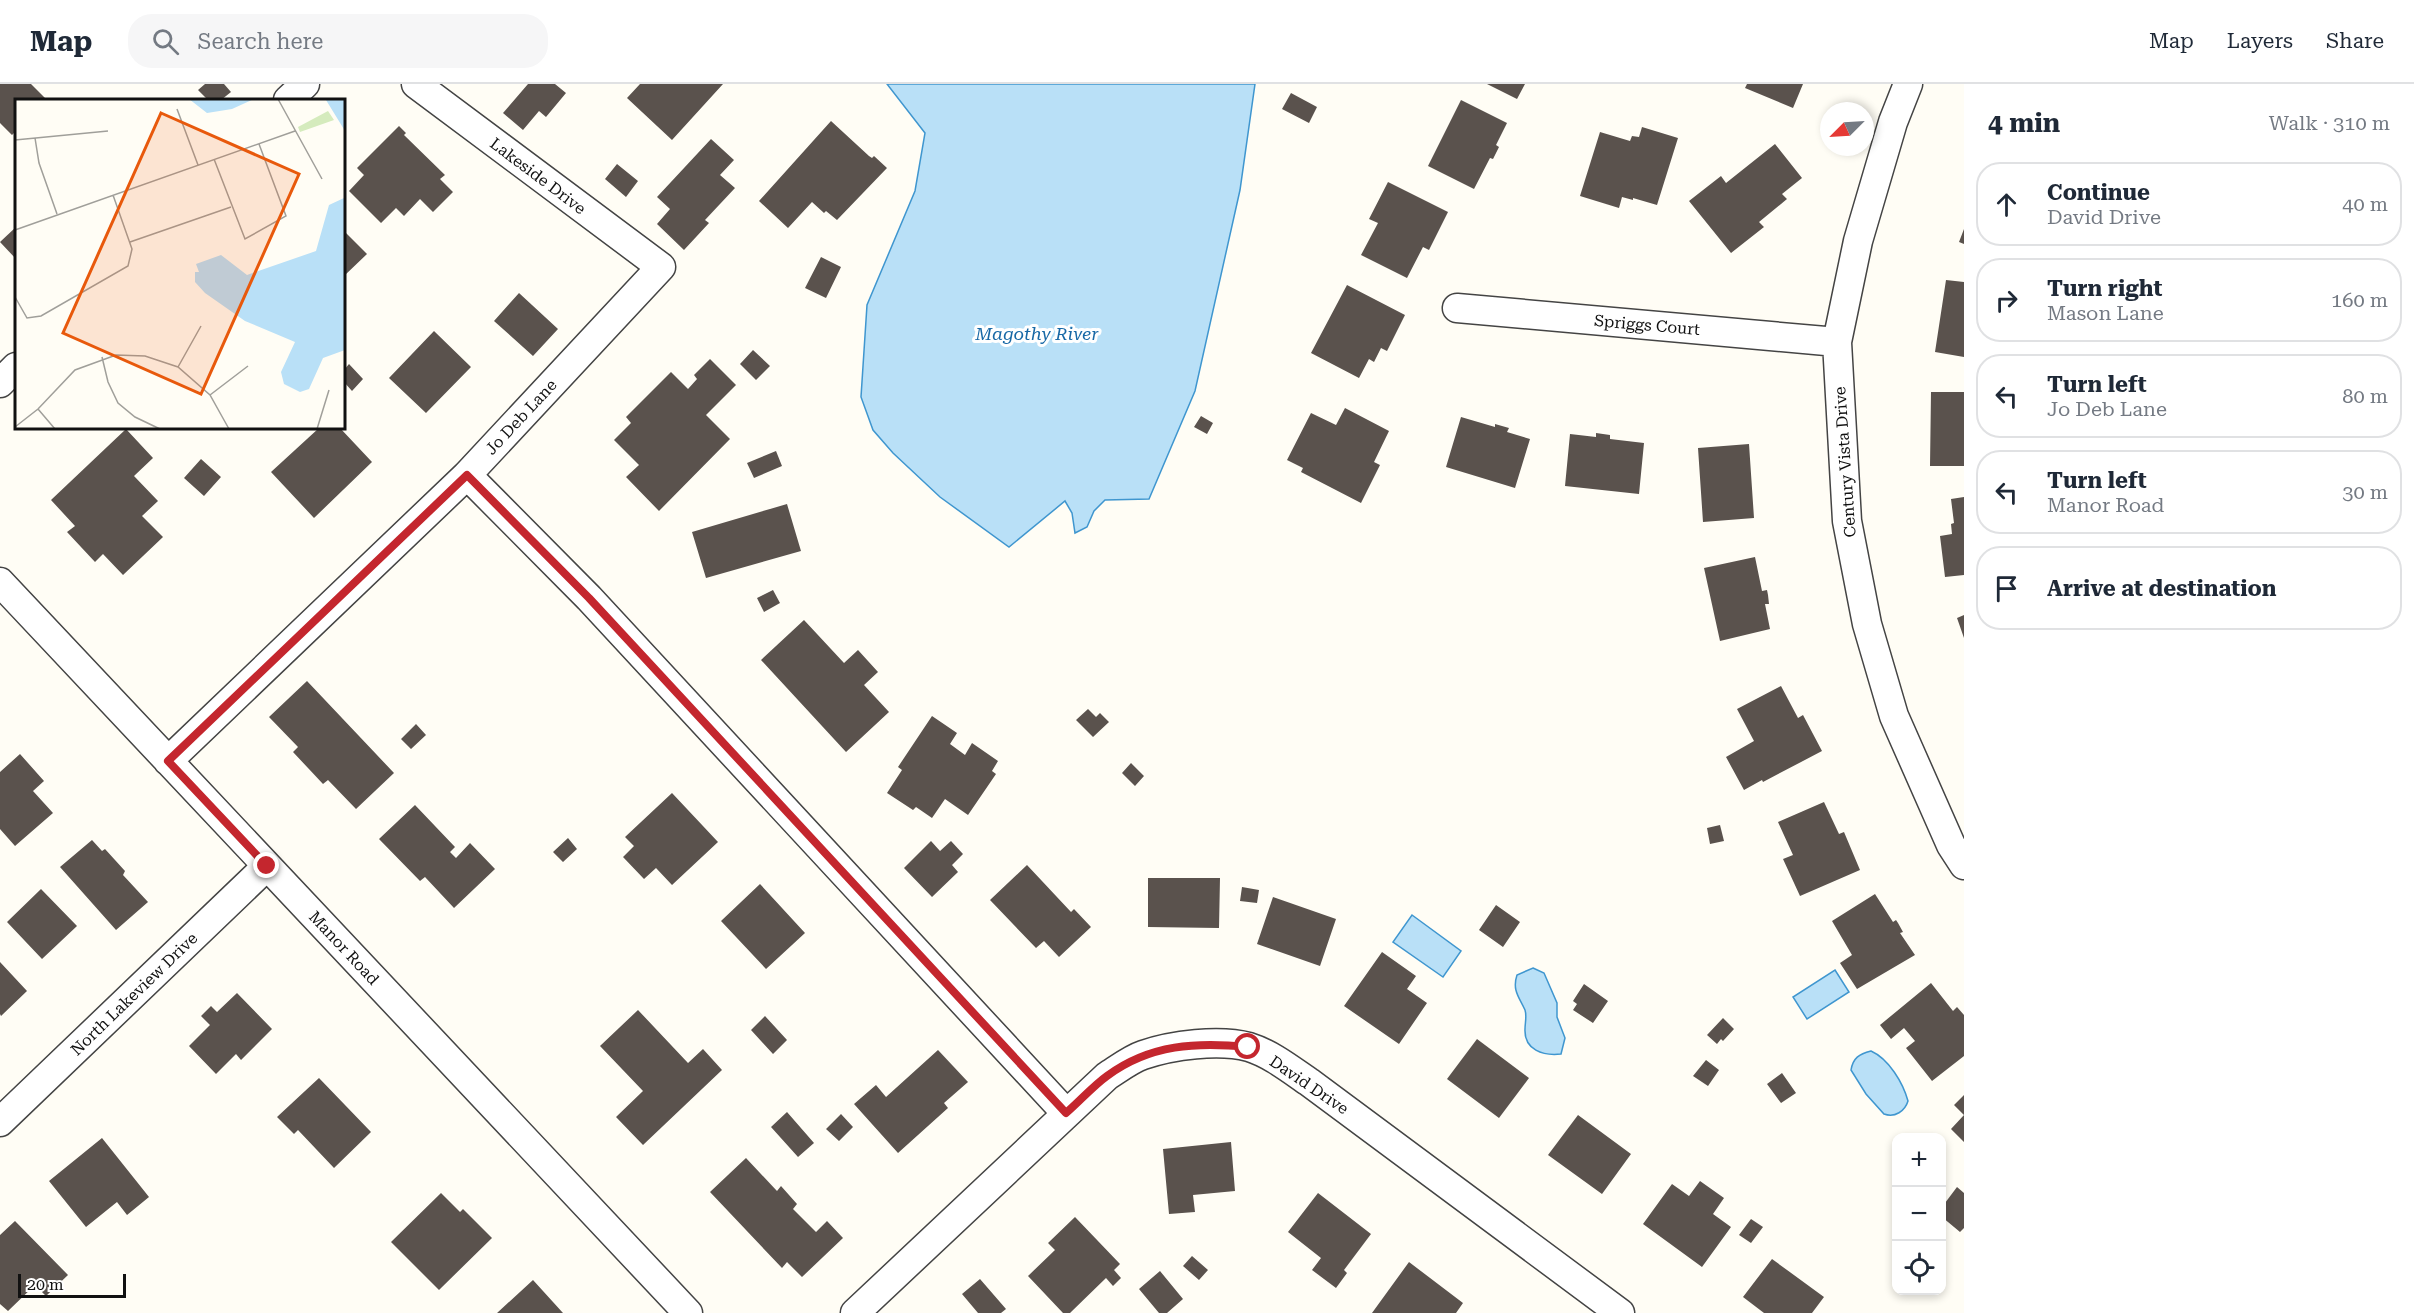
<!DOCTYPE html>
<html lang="en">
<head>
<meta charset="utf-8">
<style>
  :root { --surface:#fff; --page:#f6f6f7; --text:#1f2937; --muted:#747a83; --line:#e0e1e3 }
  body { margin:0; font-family:"Roboto Serif",serif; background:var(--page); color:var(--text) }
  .controls { position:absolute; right:18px; bottom:18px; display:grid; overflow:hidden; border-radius:12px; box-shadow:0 3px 9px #0003 }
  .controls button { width:54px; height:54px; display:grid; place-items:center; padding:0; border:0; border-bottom:2px solid var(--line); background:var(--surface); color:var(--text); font:30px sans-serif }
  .compass { position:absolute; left:1820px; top:18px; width:54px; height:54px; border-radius:50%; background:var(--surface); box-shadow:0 3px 9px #0003; rotate:246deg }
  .scale { position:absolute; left:18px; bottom:15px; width:108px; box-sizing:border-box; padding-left:6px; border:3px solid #111; border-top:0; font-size:16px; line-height:21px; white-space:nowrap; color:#111; -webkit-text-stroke:4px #fff; paint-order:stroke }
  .stop { position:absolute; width:18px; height:18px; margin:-14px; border:4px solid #c4262e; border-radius:50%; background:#fff }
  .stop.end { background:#c4262e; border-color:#fff; box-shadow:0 2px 6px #0008 }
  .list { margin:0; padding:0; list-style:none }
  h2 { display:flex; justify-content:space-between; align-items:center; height:78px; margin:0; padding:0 24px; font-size:26px }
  h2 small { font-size:20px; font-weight:400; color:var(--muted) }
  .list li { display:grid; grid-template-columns:39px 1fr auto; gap:18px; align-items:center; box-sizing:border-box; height:84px; margin:0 12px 12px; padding:0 12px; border:2px solid var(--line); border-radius:24px }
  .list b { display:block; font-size:22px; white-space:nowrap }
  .list p { margin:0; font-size:20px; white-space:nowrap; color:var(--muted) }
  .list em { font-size:20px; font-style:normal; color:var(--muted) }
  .icon { flex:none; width:33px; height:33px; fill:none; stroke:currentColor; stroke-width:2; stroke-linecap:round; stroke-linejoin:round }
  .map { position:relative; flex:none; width:1964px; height:1229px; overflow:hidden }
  header { display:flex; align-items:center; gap:36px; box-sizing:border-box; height:84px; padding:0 30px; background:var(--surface); border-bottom:2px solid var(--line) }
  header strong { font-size:28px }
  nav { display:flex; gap:33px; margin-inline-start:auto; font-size:21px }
  .search { width:420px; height:54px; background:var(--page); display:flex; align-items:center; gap:15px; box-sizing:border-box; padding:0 21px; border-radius:24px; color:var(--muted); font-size:22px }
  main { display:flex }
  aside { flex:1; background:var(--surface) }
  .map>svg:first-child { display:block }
  .water { fill:#b9e0f7; stroke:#3f96cf; stroke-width:1.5 }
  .building { fill:#5a524d }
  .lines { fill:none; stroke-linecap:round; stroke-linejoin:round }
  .minor-casing { stroke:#444; stroke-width:31 }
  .minor { stroke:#fff; stroke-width:28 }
  .route { stroke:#c4262e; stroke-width:8 }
  .labels { text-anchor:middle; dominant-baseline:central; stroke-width:6; stroke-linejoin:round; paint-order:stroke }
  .street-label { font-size:16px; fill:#111; stroke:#fff }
  .water-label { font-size:18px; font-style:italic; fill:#1768a6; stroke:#fff }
  .inset-road { fill:none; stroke:#a09f9a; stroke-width:1.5 }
  .view { fill:#e8590c; fill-opacity:0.15; stroke:#e8590c; stroke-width:3 }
  .inset-edge { fill:none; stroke:#111; stroke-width:3 }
</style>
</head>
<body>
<header>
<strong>Map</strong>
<div class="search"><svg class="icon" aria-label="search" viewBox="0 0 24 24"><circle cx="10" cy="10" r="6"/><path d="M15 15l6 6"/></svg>Search here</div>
<nav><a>Map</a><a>Layers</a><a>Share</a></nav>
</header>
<main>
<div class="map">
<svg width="1964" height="1229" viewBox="0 0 1964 1229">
  <rect width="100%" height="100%" fill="#fffdf5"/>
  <path class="water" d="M 887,0 L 1255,0 L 1240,106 L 1195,307 L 1149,415 L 1105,416 L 1094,427 L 1087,443 L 1075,449 L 1072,429 L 1065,417 L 1009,463 L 940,413 L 893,369 L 873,346 L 861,313 L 867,221 L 915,107 L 925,49 Z
    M 1412,831 L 1461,867 L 1443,893 L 1393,858 Z
    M 1533,884 L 1544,889 L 1557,919 L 1557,933 L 1565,954 L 1561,970 C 1543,972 1524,966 1525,945 C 1525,939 1527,932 1525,926 C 1519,913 1512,906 1517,891 Z
    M 1835,886 L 1849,908 L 1807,935 L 1793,913 Z
    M 1871,967 C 1889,975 1903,999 1908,1017 C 1905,1027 1895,1034 1884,1030 L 1866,1010 L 1851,986 C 1853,974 1859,970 1871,967 Z"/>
  <path class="building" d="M 0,0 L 31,0 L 47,16 L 16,16 L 16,47 L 12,51 L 0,39 Z
    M 205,0 L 224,0 L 231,8 L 221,16 L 208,16 L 198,6 Z
    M 528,0 L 555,0 L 566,9 L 546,33 L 539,27 L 523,46 L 503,29 Z
    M 640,0 L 723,0 L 672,56 L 627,14 Z
    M 1487,0 L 1525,0 L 1517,15 Z
    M 1747,0 L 1803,0 L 1793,24 L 1745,4 Z
    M 1291,9 L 1317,23 L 1309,39 L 1282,25 Z
    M 1461,16 L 1507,39 L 1496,61 L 1499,63 L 1493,75 L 1490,74 L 1474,105 L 1428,82 Z
    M 831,37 L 869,72 L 872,74 L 874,72 L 887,84 L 837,136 L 826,127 L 824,129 L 812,118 L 788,144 L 759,117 Z
    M 399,42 L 406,49 L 404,51 L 445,91 L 440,95 L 453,108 L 433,128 L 420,115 L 404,132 L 396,124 L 381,139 L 349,107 L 364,91 L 357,84 Z
    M 1642,43 L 1678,54 L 1657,121 L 1633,114 L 1633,116 L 1622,113 L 1619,124 L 1580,112 L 1600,48 L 1630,57 L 1632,52 L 1639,53 Z
    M 711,55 L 734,76 L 720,91 L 735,104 L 705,136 L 709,139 L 684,166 L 657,140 L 670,125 L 657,113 Z
    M 1775,60 L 1802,94 L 1782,110 L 1787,115 L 1759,138 L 1764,143 L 1731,169 L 1689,117 L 1721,92 L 1726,99 Z
    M 617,80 L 638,97 L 626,113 L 605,95 Z
    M 1388,98 L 1448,128 L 1429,166 L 1423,163 L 1407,194 L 1361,171 L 1378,139 L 1369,135 Z
    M 16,143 L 16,175 L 0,158 Z
    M 1964,145 L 1964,160 L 1959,158 Z
    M 344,147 L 367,170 L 344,192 Z
    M 821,173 L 841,183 L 826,214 L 805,204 Z
    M 1946,196 L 1964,198 L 1964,273 L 1935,268 Z
    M 1347,201 L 1405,231 L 1387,267 L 1381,264 L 1374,278 L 1369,275 L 1359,294 L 1311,269 Z
    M 519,209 L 558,245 L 533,272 L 494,237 Z
    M 434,247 L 471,283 L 426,329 L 389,294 Z
    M 753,266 L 770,282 L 756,296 L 740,280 Z
    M 710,275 L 736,301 L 706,331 L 730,355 L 659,427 L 626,393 L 639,381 L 614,356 L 631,339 L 626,333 L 671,288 L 688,305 L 697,295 L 694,291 Z
    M 349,280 L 363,295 L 352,307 L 344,298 L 344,286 Z
    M 1931,308 L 1964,308 L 1964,382 L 1930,382 Z
    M 1345,324 L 1389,347 L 1374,378 L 1380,381 L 1361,419 L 1301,388 L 1303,384 L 1287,376 L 1311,329 L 1336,341 Z
    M 1201,332 L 1213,339 L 1207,350 L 1194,343 Z
    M 1461,333 L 1495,343 L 1495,340 L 1509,344 L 1507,348 L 1530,355 L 1515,404 L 1446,383 Z
    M 319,344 L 340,344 L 372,378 L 314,434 L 271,388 Z
    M 126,345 L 153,374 L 134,392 L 158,417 L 142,432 L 163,453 L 123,491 L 103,470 L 95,478 L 67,448 L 75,442 L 51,416 Z
    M 1596,349 L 1610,351 L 1610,355 L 1644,359 L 1639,410 L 1565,402 L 1570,350 L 1596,353 Z
    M 1749,360 L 1754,434 L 1703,438 L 1698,364 Z
    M 776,367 L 782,382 L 754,394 L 747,379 Z
    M 201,375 L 221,393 L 204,412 L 184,394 Z
    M 1964,413 L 1964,491 L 1945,493 L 1940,452 L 1952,450 L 1951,440 L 1954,439 L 1951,415 Z
    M 787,420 L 801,467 L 706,494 L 692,448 Z
    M 1755,473 L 1762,507 L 1767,506 L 1768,511 L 1769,520 L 1765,520 L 1770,545 L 1720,557 L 1704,484 Z
    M 773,506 L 780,519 L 764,528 L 757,514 Z
    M 1964,531 L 1964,554 L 1957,534 Z
    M 804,536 L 844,579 L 858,566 L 878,588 L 864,601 L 889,628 L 846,668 L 761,576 Z
    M 307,597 L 394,689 L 356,725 L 328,696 L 323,700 L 293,668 L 298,663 L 269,633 Z
    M 1781,602 L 1798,634 L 1803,631 L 1822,667 L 1763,698 L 1762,696 L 1744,706 L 1726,673 L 1754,657 L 1737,625 Z
    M 1088,625 L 1096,633 L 1100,629 L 1109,638 L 1093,653 L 1076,636 Z
    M 932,632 L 957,649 L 950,660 L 965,671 L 972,659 L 998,677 L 992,687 L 996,690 L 968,731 L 945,715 L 932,734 L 916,723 L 913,726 L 887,709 L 902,686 L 898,683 Z
    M 416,640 L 426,651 L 411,665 L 401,655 Z
    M 20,670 L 44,697 L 33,707 L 53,729 L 15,762 L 0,745 L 0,688 Z
    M 1131,679 L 1144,692 L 1135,702 L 1122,689 Z
    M 672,709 L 718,758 L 672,801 L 656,784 L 644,795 L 623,773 L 634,762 L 625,753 Z
    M 1824,718 L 1839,750 L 1844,748 L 1860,786 L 1800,812 L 1783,775 L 1793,771 L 1778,738 Z
    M 415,721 L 455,763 L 450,768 L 456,774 L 470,759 L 495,785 L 454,824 L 425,793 L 420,797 L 379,755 Z
    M 1720,741 L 1724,757 L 1710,760 L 1707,744 Z
    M 568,754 L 577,765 L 563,778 L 553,768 Z
    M 92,756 L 102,767 L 105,765 L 125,787 L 123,791 L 148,818 L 116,846 L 60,783 Z
    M 931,757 L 940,767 L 951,757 L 963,770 L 952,781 L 958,788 L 932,813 L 904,784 Z
    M 1027,781 L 1071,828 L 1074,825 L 1091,843 L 1059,873 L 1044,857 L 1036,864 L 990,816 Z
    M 1148,794 L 1220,794 L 1219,844 L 1148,843 Z
    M 760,800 L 805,849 L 766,885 L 721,837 Z
    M 1242,803 L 1259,806 L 1257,819 L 1240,817 Z
    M 41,805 L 77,842 L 42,875 L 7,838 Z
    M 1875,810 L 1893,838 L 1896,836 L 1898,839 L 1903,848 L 1900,849 L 1915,871 L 1857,905 L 1840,879 L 1852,871 L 1832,837 Z
    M 1273,813 L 1336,835 L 1320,882 L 1257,860 Z
    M 1496,821 L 1520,838 L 1503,863 L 1479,846 Z
    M 1382,868 L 1416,892 L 1407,905 L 1427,919 L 1399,960 L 1344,922 Z
    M 0,878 L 27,907 L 1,932 L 0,930 Z
    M 1931,899 L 1953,927 L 1957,923 L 1964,931 L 1964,972 L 1932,997 L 1906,964 L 1915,957 L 1904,944 L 1891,955 L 1880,941 Z
    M 1584,900 L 1608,917 L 1593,939 L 1573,926 L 1577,920 L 1573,917 Z
    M 237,909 L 272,945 L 241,976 L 236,970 L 216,990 L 189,962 L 210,941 L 201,932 L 211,922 L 217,928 Z
    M 638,926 L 688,979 L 703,965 L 722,986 L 643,1061 L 616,1033 L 643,1007 L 600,962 Z
    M 765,932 L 787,956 L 773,970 L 751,946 Z
    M 1723,934 L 1734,945 L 1723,957 L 1721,955 L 1717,960 L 1707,951 Z
    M 1477,955 L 1529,994 L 1499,1034 L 1447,995 Z
    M 938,966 L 968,998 L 944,1019 L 948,1024 L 898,1069 L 854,1020 L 876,1001 L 886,1013 Z
    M 1706,976 L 1719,986 L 1708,1002 L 1693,992 Z
    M 1782,989 L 1796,1009 L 1781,1019 L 1767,1000 Z
    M 319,994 L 371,1048 L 334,1084 L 298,1046 L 294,1050 L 277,1033 Z
    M 1964,1011 L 1964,1031 L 1954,1021 Z
    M 787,1028 L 814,1059 L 798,1073 L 771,1043 Z
    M 841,1030 L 853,1043 L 839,1057 L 826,1045 Z
    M 1578,1031 L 1631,1070 L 1602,1110 L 1548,1071 Z
    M 1964,1031 L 1964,1058 L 1951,1045 Z
    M 102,1054 L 149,1113 L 127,1131 L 117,1118 L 86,1143 L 49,1097 Z
    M 1231,1058 L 1235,1107 L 1193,1111 L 1195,1128 L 1169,1130 L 1163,1065 Z
    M 746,1074 L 777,1107 L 781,1102 L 797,1120 L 793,1125 L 816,1148 L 827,1137 L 843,1154 L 802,1193 L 787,1178 L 782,1184 L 710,1108 Z
    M 1700,1097 L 1724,1114 L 1713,1130 L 1731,1143 L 1702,1183 L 1643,1140 L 1672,1100 L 1689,1112 Z
    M 1957,1103 L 1964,1109 L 1964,1144 L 1960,1148 L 1942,1133 L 1942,1123 Z
    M 441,1109 L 460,1128 L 463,1125 L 492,1154 L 439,1206 L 391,1158 Z
    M 1318,1109 L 1371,1150 L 1344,1186 L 1347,1189 L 1336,1204 L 1312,1186 L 1321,1174 L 1288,1148 Z
    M 1075,1133 L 1120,1180 L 1114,1186 L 1121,1194 L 1113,1202 L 1106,1194 L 1070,1229 L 1063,1229 L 1028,1192 L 1055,1166 L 1048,1159 Z
    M 1751,1135 L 1763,1143 L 1751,1159 L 1739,1151 Z
    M 15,1137 L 68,1191 L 46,1212 L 35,1201 L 8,1227 L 0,1220 L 0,1151 Z
    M 1192,1172 L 1208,1186 L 1199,1196 L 1183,1182 Z
    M 1772,1175 L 1824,1213 L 1812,1229 L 1764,1229 L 1743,1213 Z
    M 1409,1178 L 1463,1219 L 1456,1229 L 1372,1229 Z
    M 1160,1187 L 1183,1215 L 1167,1229 L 1159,1229 L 1139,1205 Z
    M 980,1195 L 1006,1225 L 1001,1229 L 978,1229 L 962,1210 Z
    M 533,1196 L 563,1229 L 497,1229 Z"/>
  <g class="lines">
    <defs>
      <path id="minor" d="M 1908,0 L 1893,38 L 1858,157 L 1837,258 L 1847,437 L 1867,540 L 1894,632 L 1951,761 L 1964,781
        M 288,16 L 305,0
        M 1457,224 L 1837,258
        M 0,299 L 16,283
        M 467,391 L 589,514 L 1066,1029
        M 0,498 L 688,1229
        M 168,677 L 467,391 L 661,183 L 416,0
        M 0,1038 L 267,782
        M 855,1229 L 1107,992 C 1118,985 1131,975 1143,971 C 1172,961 1219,955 1249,963 C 1271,970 1290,985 1309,998 L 1620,1229"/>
    </defs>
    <use href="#minor" class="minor-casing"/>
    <use href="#minor" class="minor"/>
  </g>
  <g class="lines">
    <path class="route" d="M 267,782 L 168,677 L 467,391 L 589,514 L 1066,1029 C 1080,1017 1093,1002 1107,992 C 1150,960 1197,958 1248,963"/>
  </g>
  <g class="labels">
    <g class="street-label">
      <text transform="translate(538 92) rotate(37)">Lakeside Drive</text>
      <text transform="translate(1647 241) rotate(5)">Spriggs Court</text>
      <text transform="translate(521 333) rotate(-47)">Jo Deb Lane</text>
      <text transform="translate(1845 378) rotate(-94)">Century Vista Drive</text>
      <text transform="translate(344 864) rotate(47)">Manor Road</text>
      <text transform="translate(134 910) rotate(-44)">North Lakeview Drive</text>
      <text transform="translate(1309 1001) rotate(34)">David Drive</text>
    </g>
    <g class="water-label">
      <text x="1037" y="249">Magothy River</text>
    </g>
  </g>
  <g transform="translate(15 15)">
    <rect width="330" height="330" fill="#fffdf5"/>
    <path d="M 313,12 L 319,21 L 285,33 L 283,28 Z" fill="#d5ebbd"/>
    <path d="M 174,0 L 239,0 L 217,10 L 192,14 ZM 330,0 L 330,32 L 311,1 ZM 329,99 L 330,251 L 308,259 L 294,290 L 285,293 L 269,285 L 266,273 L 280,243 L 230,222 L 190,194 L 180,183 L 180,173 L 184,173 L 181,165 L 206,156 L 232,176 L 301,152 L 314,106 Z" fill="#b9e0f7"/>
    <path class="inset-road" d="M 263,0 L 307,80M 162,10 L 183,66M 20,39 L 24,64 L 42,115M 0,41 L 93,32M 199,60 L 230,140 L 271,117 L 244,45M 0,131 L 280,32M 115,143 L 216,108M 0,198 L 12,219 L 26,217 L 113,167 L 117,150 L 98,96M 87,258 L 93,283 L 103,304 L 120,318 L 145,330M 163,268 L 186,227M 195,296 L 233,267M 23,310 L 40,330M 0,328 L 23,310 L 60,271 L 101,256 L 130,257 L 163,268 L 195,296 L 214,330M 302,330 L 314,291"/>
    <path class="view" d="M 146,14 L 284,75 L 186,295 L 48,234 Z"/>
    <rect width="330" height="330" class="inset-edge"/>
  </g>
</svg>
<div class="controls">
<button>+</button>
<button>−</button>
<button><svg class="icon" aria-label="locate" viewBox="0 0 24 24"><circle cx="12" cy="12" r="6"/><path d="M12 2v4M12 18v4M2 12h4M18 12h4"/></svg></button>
</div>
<svg class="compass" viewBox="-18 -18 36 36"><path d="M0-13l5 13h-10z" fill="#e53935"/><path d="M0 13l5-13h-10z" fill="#747a83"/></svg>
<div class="scale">20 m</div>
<div class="stop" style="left:1248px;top:963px"></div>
<div class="stop end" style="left:267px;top:782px"></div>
</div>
<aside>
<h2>4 min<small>Walk · 310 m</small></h2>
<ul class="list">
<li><svg class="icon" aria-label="ahead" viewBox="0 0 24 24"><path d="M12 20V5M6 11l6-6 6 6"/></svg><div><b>Continue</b><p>David Drive</p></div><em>40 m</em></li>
<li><svg class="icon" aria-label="right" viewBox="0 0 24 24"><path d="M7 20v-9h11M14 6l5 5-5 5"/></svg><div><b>Turn right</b><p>Mason Lane</p></div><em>160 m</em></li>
<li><svg class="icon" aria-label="left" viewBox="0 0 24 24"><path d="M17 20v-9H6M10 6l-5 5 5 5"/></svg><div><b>Turn left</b><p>Jo Deb Lane</p></div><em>80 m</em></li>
<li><svg class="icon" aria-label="left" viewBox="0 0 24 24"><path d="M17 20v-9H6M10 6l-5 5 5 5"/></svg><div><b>Turn left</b><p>Manor Road</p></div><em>30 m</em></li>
<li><svg class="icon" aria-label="arrive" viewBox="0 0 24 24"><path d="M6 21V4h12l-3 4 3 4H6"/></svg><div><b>Arrive at destination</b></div></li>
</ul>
</aside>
</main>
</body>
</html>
